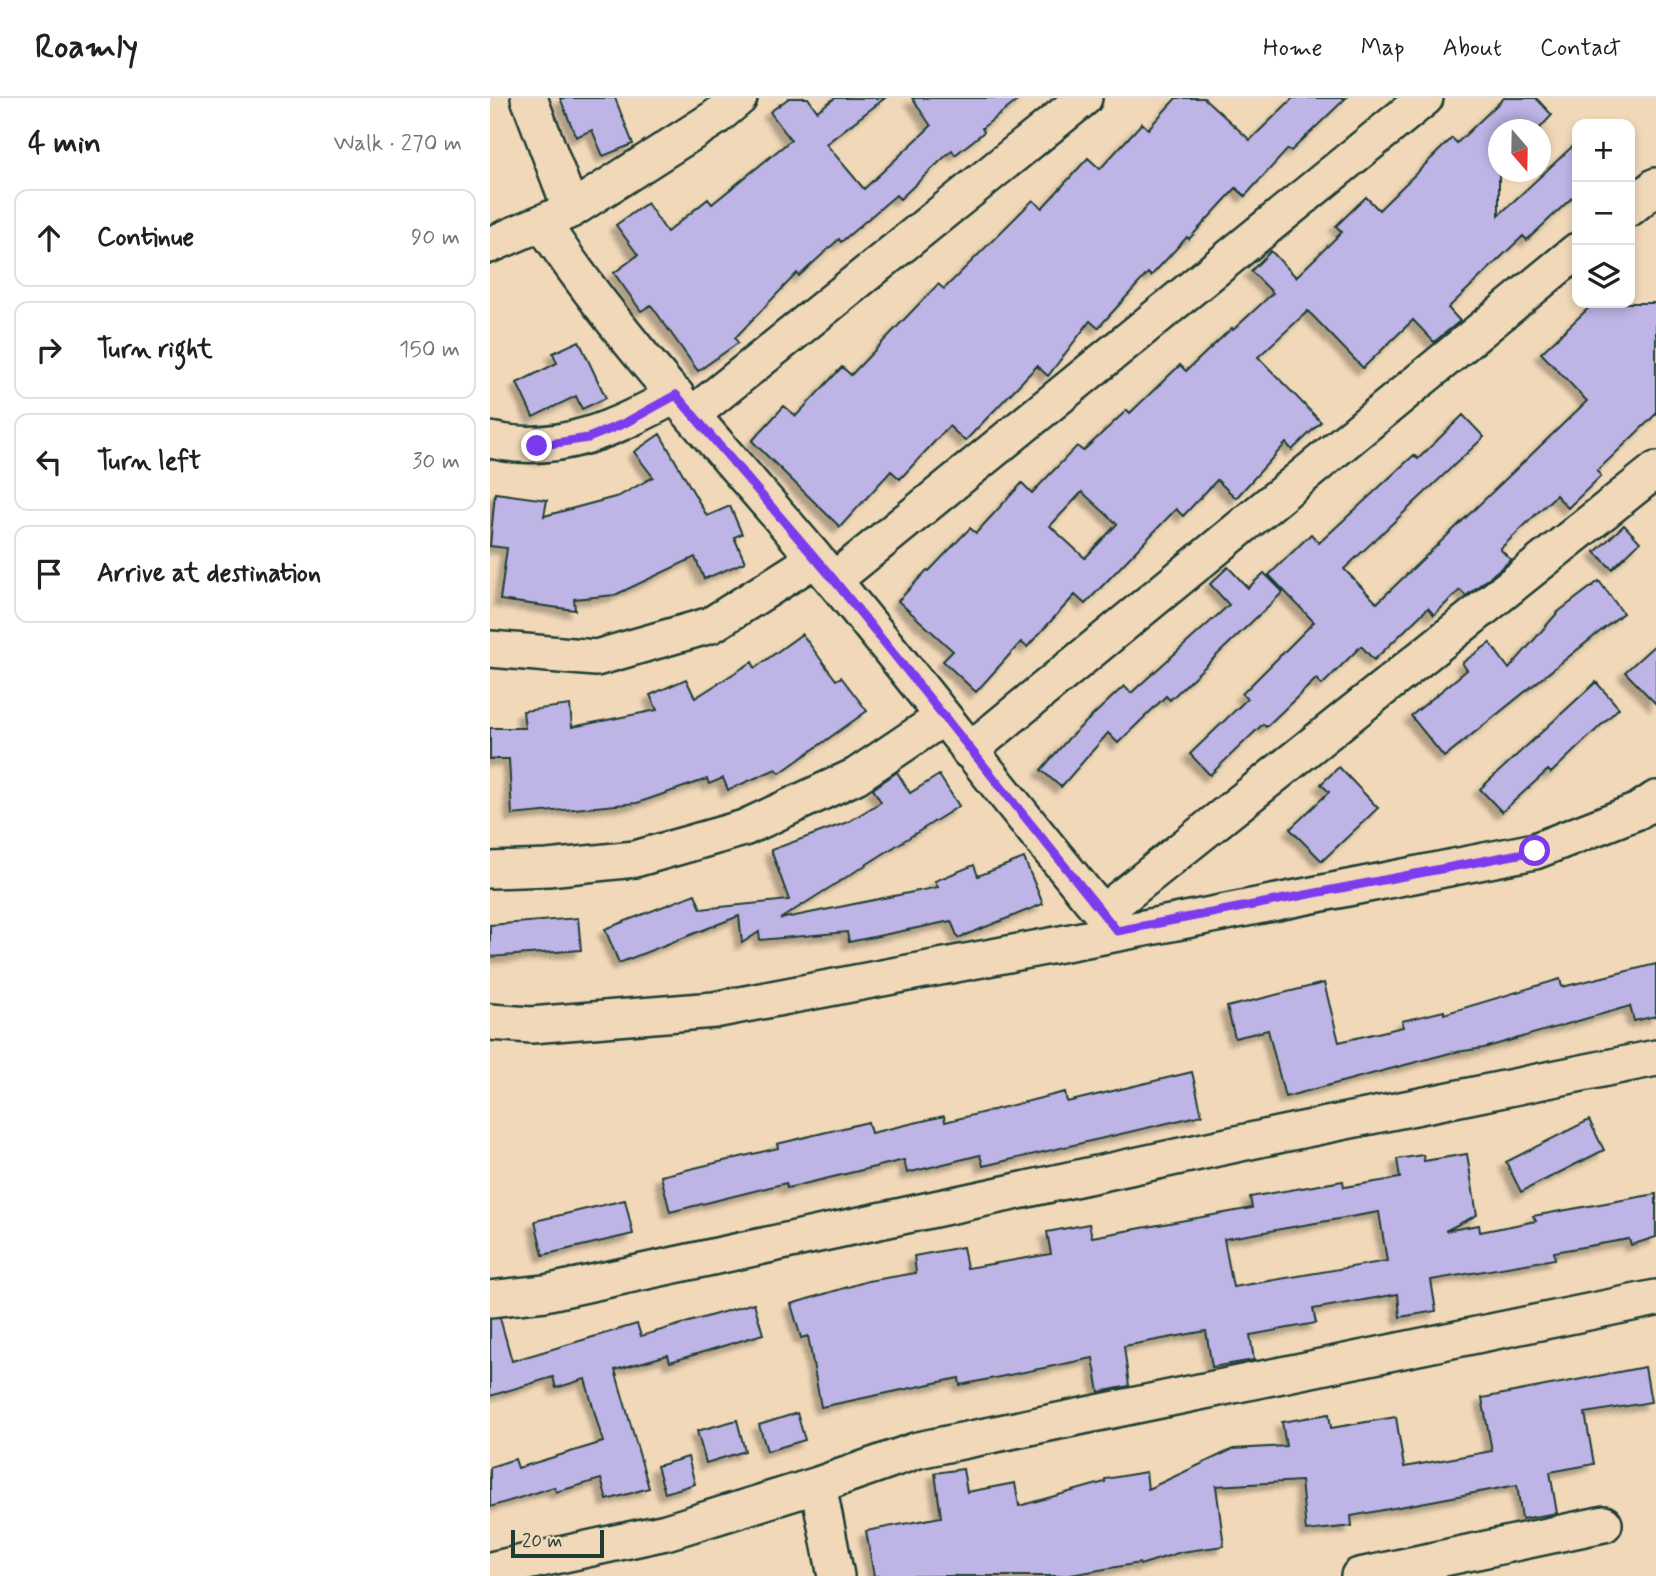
<!DOCTYPE html>
<html lang="en">
<head>
<meta charset="utf-8">
<style>
  :root { --surface:#fff; --page:#f2f2f2; --text:#202124; --muted:#757577; --line:#e0e0e0 }
  body { margin:0; font-family:Mynerve,sans-serif; background:var(--page); color:var(--text) }
  .controls { position:absolute; right:21px; top:21px; display:grid; overflow:hidden; border-radius:14px; box-shadow:0 4px 10px #0003 }
  .controls button { width:63px; height:63px; display:grid; place-items:center; padding:0; border:0; border-bottom:2px solid var(--line); background:var(--surface); color:var(--text); font:35px sans-serif }
  .compass { position:absolute; left:998px; top:21px; width:63px; height:63px; border-radius:50%; background:var(--surface); box-shadow:0 4px 10px #0003; rotate:160deg }
  .scale { position:absolute; left:21px; bottom:18px; width:93px; box-sizing:border-box; padding-left:7px; border:4px solid #1f3d34; border-top:0; font-size:19px; line-height:24px; white-space:nowrap; color:#1f3d34; -webkit-text-stroke:5px #f0d8b8; paint-order:stroke }
  .stop { position:absolute; width:21px; height:21px; margin:-16px; border:5px solid #7c3aed; border-radius:50%; background:#fff }
  .stop.end { background:#7c3aed; border-color:#fff; box-shadow:0 2px 7px #0008 }
  .list { margin:0; padding:0; list-style:none }
  h2 { display:flex; justify-content:space-between; align-items:center; height:91px; margin:0; padding:0 28px; font-size:30px }
  h2 small { font-size:23px; font-weight:400; color:var(--muted) }
  .list li { display:grid; grid-template-columns:46px 1fr auto; gap:21px; align-items:center; box-sizing:border-box; height:98px; margin:0 14px 14px; padding:0 14px; border:2px solid var(--line); border-radius:14px }
  .list b { display:block; font-size:26px; white-space:nowrap }
  .list em { font-size:23px; font-style:normal; color:var(--muted) }
  .icon { flex:none; width:38px; height:38px; fill:none; stroke:currentColor; stroke-width:2; stroke-linecap:round; stroke-linejoin:round }
  .map { position:relative; flex:none; width:1166px; height:1478px; overflow:hidden }
  header { display:flex; align-items:center; gap:42px; box-sizing:border-box; height:98px; padding:0 35px; background:var(--surface); border-bottom:2px solid var(--line) }
  header strong { font-size:33px }
  nav { display:flex; gap:38px; margin-inline-start:auto; font-size:24px }
  main { display:flex }
  aside { flex:1; background:var(--surface) }
  .map>svg:first-child { display:block }
  .building { fill:#beb4e5; stroke:#1f3d34; stroke-width:2; fill-rule:evenodd; filter:url(#shadow) }
  .lines { fill:none; stroke-linecap:round; stroke-linejoin:round }
  .minor-casing { stroke:#1f3d34; stroke-width:40 }
  .minor { stroke:#f0d8b8; stroke-width:35 }
  .route { stroke:#7c3aed; stroke-width:9 }
</style>
</head>
<body>
<header>
<strong>Roamly</strong>
<nav><a>Home</a><a>Map</a><a>About</a><a>Contact</a></nav>
</header>
<main>
<aside>
<h2>4 min<small>Walk · 270 m</small></h2>
<ul class="list">
<li><svg class="icon" aria-label="ahead" viewBox="0 0 24 24"><path d="M12 20V5M6 11l6-6 6 6"/></svg><div><b>Continue</b></div><em>90 m</em></li>
<li><svg class="icon" aria-label="right" viewBox="0 0 24 24"><path d="M7 20v-9h11M14 6l5 5-5 5"/></svg><div><b>Turn right</b></div><em>150 m</em></li>
<li><svg class="icon" aria-label="left" viewBox="0 0 24 24"><path d="M17 20v-9H6M10 6l-5 5 5 5"/></svg><div><b>Turn left</b></div><em>30 m</em></li>
<li><svg class="icon" aria-label="arrive" viewBox="0 0 24 24"><path d="M6 21V4h12l-3 4 3 4H6"/></svg><div><b>Arrive at destination</b></div></li>
</ul>
</aside>
<div class="map">
<svg width="1166" height="1478" viewBox="0 0 1166 1478">
  <defs>
    <filter id="shadow"><feDropShadow dx="-6" dy="6" stdDeviation="2" flood-color="#0004"/></filter>
  </defs>
  <rect width="100%" height="100%" fill="#f0d8b8"/>
  <filter id="ink" filterUnits="userSpaceOnUse"><feTurbulence type="fractalNoise" baseFrequency=".0143" numOctaves="2"/><feDisplacementMap in="SourceGraphic" scale="14" xChannelSelector="R" yChannelSelector="G"/><feConvolveMatrix kernelMatrix="1 2 1 2 8 2 1 2 1" color-interpolation-filters="sRGB"/></filter>
  <g filter="url(#ink)">
    <path class="building" d="M 70,0 L 125,0 L 143,46 L 113,58 L 102,32 L 86,39 Z
      M 299,0 L 318,0 L 327,13 L 345,0 L 395,0 L 336,46 L 374,91 L 441,28 L 422,0 L 531,0 L 492,30 L 494,34 L 465,57 L 462,52 L 410,101 L 406,97 L 351,144 L 349,141 L 309,178 L 307,175 L 245,240 L 248,245 L 208,273 L 161,207 L 151,213 L 124,175 L 148,157 L 126,127 L 157,105 L 177,134 L 218,101 L 222,106 L 301,42 L 280,14 Z
      M 686,0 L 714,0 L 760,42 L 803,0 L 856,0 L 801,53 L 798,51 L 755,98 L 746,90 L 699,141 L 697,139 L 661,178 L 658,175 L 608,230 L 600,223 L 558,278 L 547,268 L 475,343 L 459,328 L 410,381 L 401,373 L 350,429 L 262,343 L 294,308 L 306,318 L 352,269 L 361,277 L 448,186 L 454,191 L 543,102 L 552,110 L 598,60 L 610,71 L 652,25 L 658,31 Z
      M 1014,0 L 1046,0 L 1062,17 L 1048,32 L 1009,32 L 1009,117 L 1087,44 L 1087,95 L 1037,142 L 1033,138 L 958,210 L 970,223 L 944,244 L 923,222 L 873,270 L 818,213 L 768,259 L 831,324 L 802,352 L 796,345 L 746,400 L 727,382 L 693,418 L 686,411 L 595,506 L 585,497 L 537,549 L 531,544 L 486,594 L 453,563 L 463,553 L 408,503 L 437,472 L 439,473 L 480,430 L 486,435 L 532,385 L 542,395 L 587,348 L 593,353 L 637,312 L 640,315 L 690,267 L 696,273 L 742,230 L 743,232 L 783,195 L 761,173 L 781,153 L 806,179 L 852,134 L 846,128 L 876,99 L 889,112 L 962,40 L 967,45 ZM 592,394 L 627,426 L 595,460 L 560,428 Z
      M 1104,205 L 1166,205 L 1166,316 L 1107,373 L 1111,378 L 1078,410 L 1066,397 L 1010,451 L 1021,462 L 976,498 L 970,492 L 944,517 L 938,510 L 884,562 L 871,548 L 832,587 L 826,581 L 776,629 L 773,626 L 720,677 L 700,656 L 757,601 L 752,596 L 824,524 L 779,477 L 821,436 L 829,445 L 924,357 L 928,361 L 973,317 L 994,339 L 854,471 L 887,505 L 1097,303 L 1051,255 Z
      M 89,243 L 116,300 L 92,311 L 86,298 L 43,319 L 27,285 L 67,265 L 63,255 Z
      M 170,336 L 217,418 L 240,408 L 252,436 L 244,439 L 255,464 L 214,481 L 205,459 L 125,497 L 84,501 L 85,512 L 10,502 L 17,450 L 0,448 L 5,395 L 57,402 L 54,418 L 129,398 L 163,379 L 144,354 Z
      M 1134,427 L 1150,444 L 1122,471 L 1105,454 Z
      M 738,469 L 758,490 L 774,475 L 793,494 L 680,602 L 676,598 L 628,645 L 618,635 L 571,689 L 551,672 L 579,640 L 634,588 L 641,595 L 739,507 L 720,486 Z
      M 1109,483 L 1133,515 L 954,659 L 921,618 L 977,572 L 972,565 L 1000,545 L 1019,571 L 1068,514 Z
      M 312,536 L 346,582 L 351,579 L 377,613 L 290,675 L 286,671 L 238,692 L 233,680 L 219,686 L 217,681 L 147,705 L 22,717 L 19,661 L 0,661 L 0,630 L 35,630 L 33,613 L 80,607 L 82,629 L 167,612 L 160,597 L 196,581 L 205,600 L 262,564 L 265,570 Z
      M 1166,546 L 1166,606 L 1135,574 Z
      M 1106,584 L 1129,610 L 1061,675 L 1058,672 L 1012,714 L 990,691 Z
      M 849,669 L 888,710 L 832,763 L 800,731 L 839,694 L 831,686 Z
      M 407,674 L 420,695 L 449,677 L 469,708 L 290,821 L 448,789 L 445,783 L 484,767 L 488,778 L 534,760 L 553,806 L 468,840 L 461,823 L 359,844 L 357,834 L 270,842 L 269,834 L 252,845 L 249,818 L 129,865 L 115,831 L 205,796 L 211,811 L 299,802 L 281,752 L 358,724 L 391,704 L 383,691 Z
      M 88,820 L 91,852 L 0,859 L 0,827 Z
      M 1166,866 L 1166,918 L 1144,923 L 1140,908 L 994,950 L 960,955 L 795,999 L 778,932 L 745,940 L 737,909 L 834,885 L 849,944 L 913,929 L 912,923 L 954,913 L 954,916 L 1070,881 L 1072,889 Z
      M 702,974 L 712,1017 L 493,1068 L 490,1057 L 417,1075 L 414,1062 L 297,1090 L 296,1085 L 180,1114 L 171,1078 L 288,1050 L 287,1046 L 378,1024 L 381,1035 L 454,1018 L 455,1024 L 575,994 L 577,1004 Z
      M 1099,1022 L 1114,1052 L 1031,1094 L 1016,1064 Z
      M 977,1056 L 987,1117 L 955,1133 L 989,1127 L 990,1134 L 1046,1123 L 1043,1118 L 1166,1096 L 1166,1139 L 1141,1147 L 1139,1141 L 1064,1154 L 1065,1161 L 941,1182 L 946,1213 L 910,1219 L 908,1196 L 823,1211 L 826,1225 L 760,1237 L 764,1262 L 722,1269 L 716,1233 L 634,1248 L 639,1288 L 609,1294 L 603,1260 L 470,1287 L 469,1280 L 331,1309 L 318,1238 L 311,1240 L 301,1206 L 378,1183 L 426,1175 L 424,1158 L 473,1149 L 477,1170 L 561,1156 L 557,1134 L 599,1126 L 602,1139 L 762,1110 L 760,1099 L 853,1083 L 854,1089 L 910,1080 L 907,1061 L 933,1057 L 934,1063 ZM 889,1114 L 897,1163 L 743,1189 L 734,1141 Z
      M 135,1102 L 143,1136 L 53,1157 L 45,1123 Z
      M 264,1205 L 273,1236 L 180,1264 L 178,1257 L 125,1272 L 159,1390 L 117,1402 L 111,1381 L 66,1394 L 64,1389 L 0,1409 L 0,1369 L 25,1361 L 28,1370 L 113,1344 L 95,1281 L 66,1290 L 63,1279 L 0,1298 L 0,1221 L 10,1220 L 22,1263 L 147,1226 L 151,1238 Z
      M 1155,1269 L 1161,1304 L 1095,1315 L 1104,1366 L 1060,1374 L 1067,1415 L 1032,1421 L 1027,1387 L 861,1418 L 862,1428 L 816,1433 L 811,1383 L 726,1388 L 734,1448 L 691,1454 L 650,1467 L 649,1465 L 575,1478 L 384,1478 L 376,1433 L 451,1419 L 445,1375 L 473,1371 L 477,1394 L 525,1385 L 529,1408 L 615,1384 L 615,1381 L 656,1374 L 658,1391 L 743,1351 L 796,1348 L 792,1324 L 839,1316 L 841,1330 L 906,1319 L 914,1369 L 1002,1353 L 992,1300 Z
      M 307,1315 L 315,1342 L 277,1353 L 269,1327 Z
      M 247,1322 L 255,1353 L 216,1365 L 207,1333 Z
      M 198,1359 L 205,1386 L 175,1395 L 167,1368 Z"/>
    <g class="lines">
      <defs>
        <path id="minor" d="M 39,0 L 81,112
          M 1140,110 L 1166,88
          M 53,126 C 138,254 247,365 344,483 C 440,599 530,718 627,833
          M 0,147 L 81,112 L 225,20 L 249,0
          M 203,316 L 594,0
          M 0,342 C 69,358 127,329 186,297
          M 344,482 L 935,0
          M 0,551 L 106,560 L 221,527 L 325,461
          M 479,653 L 1087,153
          M 0,772 L 58,770 L 145,761 L 254,730 L 366,678 L 452,620
          M 612,815 L 1166,372
          M 0,924 L 41,927 L 224,912 L 686,824 L 1045,753 L 1148,713 L 1166,701
          M 0,1201 L 55,1195 L 802,1034 L 1166,960
          M 328,1387 L 346,1478
          M 0,1472 L 176,1434 L 328,1387 L 428,1352 L 1166,1200
          M 869,1478 L 1114,1426"/>
      </defs>
      <use href="#minor" class="minor-casing"/>
      <use href="#minor" class="minor"/>
    </g>
  </g>
  <g class="lines" filter="url(#ink)">
    <path class="route" d="M 47,348 L 98,340 L 135,325 L 186,297 L 344,482 L 627,833 L 1045,753"/>
  </g>
</svg>
<div class="controls">
<button>+</button>
<button>−</button>
<button><svg class="icon" aria-label="layers" viewBox="0 0 24 24"><path d="M12 4l9 5-9 5-9-5zM3 14l9 5 9-5"/></svg></button>
</div>
<svg class="compass" viewBox="-18 -18 36 36"><path d="M0-13l5 13h-10z" fill="#e53935"/><path d="M0 13l5-13h-10z" fill="#757577"/></svg>
<div class="scale">20 m</div>
<div class="stop" style="left:1045px;top:753px"></div>
<div class="stop end" style="left:47px;top:348px"></div>
</div>
</main>
</body>
</html>
